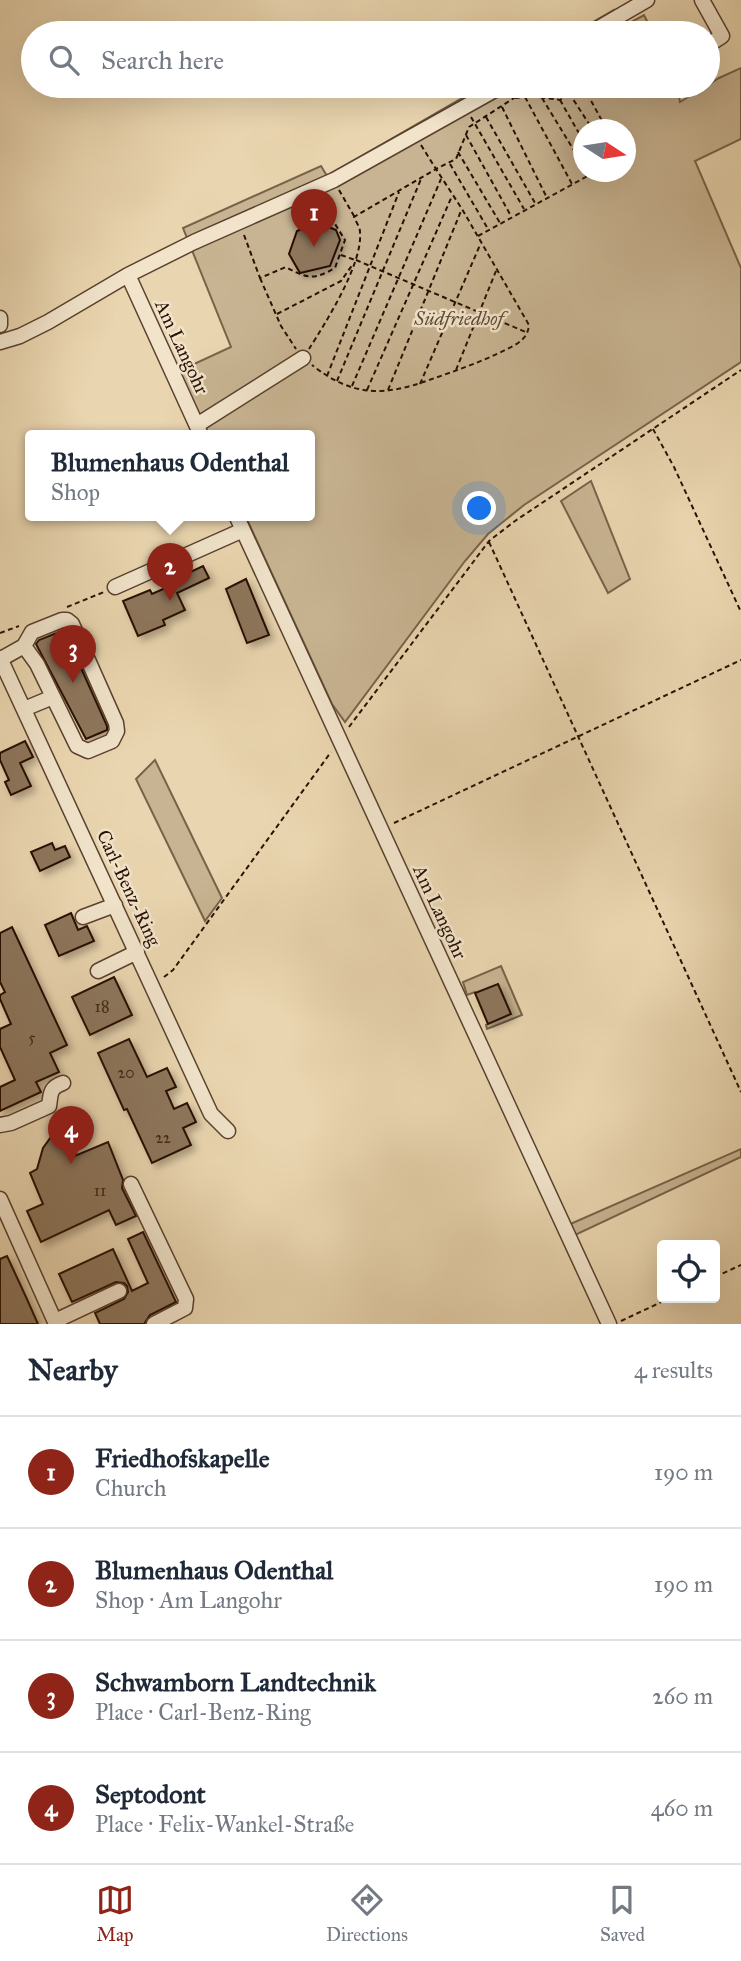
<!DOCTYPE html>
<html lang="en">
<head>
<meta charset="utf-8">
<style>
  :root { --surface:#fff; --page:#f6f6f7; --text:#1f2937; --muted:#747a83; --line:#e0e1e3; --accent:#8f2418 }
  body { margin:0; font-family:"IM FELL Great Primer",serif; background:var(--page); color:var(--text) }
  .controls { position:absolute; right:21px; bottom:21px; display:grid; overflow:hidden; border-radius:7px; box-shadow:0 7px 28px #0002 }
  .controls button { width:63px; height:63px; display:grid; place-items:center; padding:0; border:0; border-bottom:2px solid var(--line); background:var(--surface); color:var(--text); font:35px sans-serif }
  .compass { position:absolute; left:573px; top:119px; width:63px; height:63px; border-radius:50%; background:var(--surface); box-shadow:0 7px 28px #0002; rotate:102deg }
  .you { position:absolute; left:480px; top:509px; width:24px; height:24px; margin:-18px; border:5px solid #fff; border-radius:50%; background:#1a73e8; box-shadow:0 0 0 10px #1a73e833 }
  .badge { display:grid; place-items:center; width:46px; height:46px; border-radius:50%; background:var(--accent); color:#fff; font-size:23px; font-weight:700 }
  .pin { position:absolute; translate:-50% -58px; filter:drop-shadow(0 2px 4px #0008) }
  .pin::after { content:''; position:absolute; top:37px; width:24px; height:21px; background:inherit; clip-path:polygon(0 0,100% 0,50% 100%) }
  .popup { position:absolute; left:25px; top:430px; width:290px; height:91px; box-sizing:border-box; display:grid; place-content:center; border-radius:7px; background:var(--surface); filter:drop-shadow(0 2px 5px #0005); font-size:23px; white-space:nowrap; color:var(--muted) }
  .popup b { font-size:26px; color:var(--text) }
  .popup::after { content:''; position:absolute; left:50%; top:100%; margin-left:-14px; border:14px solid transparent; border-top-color:var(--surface) }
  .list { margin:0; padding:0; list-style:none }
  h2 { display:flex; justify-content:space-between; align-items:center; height:91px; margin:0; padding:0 28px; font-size:30px }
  h2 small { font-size:23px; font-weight:400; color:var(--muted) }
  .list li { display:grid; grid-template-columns:46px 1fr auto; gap:21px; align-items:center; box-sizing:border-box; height:112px; padding:0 28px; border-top:2px solid var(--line) }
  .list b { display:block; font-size:26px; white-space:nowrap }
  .list p { margin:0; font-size:23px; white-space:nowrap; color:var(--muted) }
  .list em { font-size:23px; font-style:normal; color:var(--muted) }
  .icon { flex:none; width:38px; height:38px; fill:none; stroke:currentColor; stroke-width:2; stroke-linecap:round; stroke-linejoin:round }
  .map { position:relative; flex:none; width:741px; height:1324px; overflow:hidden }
  .search { position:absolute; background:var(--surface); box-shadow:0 7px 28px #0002; left:21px; right:21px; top:21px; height:77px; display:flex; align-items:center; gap:18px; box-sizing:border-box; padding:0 24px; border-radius:38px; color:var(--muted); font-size:26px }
  .sheet { height:539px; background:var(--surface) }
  nav { display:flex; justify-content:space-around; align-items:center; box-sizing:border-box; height:98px; border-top:2px solid var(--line); background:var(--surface); font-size:19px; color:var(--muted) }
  nav a { display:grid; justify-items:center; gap:4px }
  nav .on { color:var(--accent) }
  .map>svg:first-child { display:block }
  .green { fill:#c8b492; stroke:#78624a; stroke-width:2; fill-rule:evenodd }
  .building { fill:#8d765c; stroke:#291003; stroke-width:2; filter:url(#shadow) }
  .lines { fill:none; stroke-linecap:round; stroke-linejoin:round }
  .minor-casing { stroke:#59412e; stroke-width:17 }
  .path { stroke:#291003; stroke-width:2; stroke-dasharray:5 3.5; stroke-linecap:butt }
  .minor { stroke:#f1e4cb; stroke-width:14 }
  .labels { text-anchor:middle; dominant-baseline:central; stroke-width:5; stroke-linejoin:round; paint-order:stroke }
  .number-label { font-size:16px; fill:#422a19 }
  .park-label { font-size:19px; font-style:italic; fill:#614935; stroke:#f1e4cb }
  .street-label { font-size:19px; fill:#291003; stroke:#f1e4cb }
</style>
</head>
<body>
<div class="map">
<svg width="741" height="1324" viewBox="0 0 741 1324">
  <defs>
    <filter id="shadow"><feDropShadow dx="4.5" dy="4.5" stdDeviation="3.5" flood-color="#0004"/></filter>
  </defs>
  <rect width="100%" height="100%" fill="#e9d5af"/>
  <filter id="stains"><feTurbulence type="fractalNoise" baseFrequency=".00286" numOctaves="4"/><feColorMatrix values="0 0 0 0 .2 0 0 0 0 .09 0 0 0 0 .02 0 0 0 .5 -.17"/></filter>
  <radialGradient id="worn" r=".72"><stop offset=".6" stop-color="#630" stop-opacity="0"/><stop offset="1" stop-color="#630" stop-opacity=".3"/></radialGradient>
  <path class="green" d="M 614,10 L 622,27 L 644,15 L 653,33 L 574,33 Z
    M 741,68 L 741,139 L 695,161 L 741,268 L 741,362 L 524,505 L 488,534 L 465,561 L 345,722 L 332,704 L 245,515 L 310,515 L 310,435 L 209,435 L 179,371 L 231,347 L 183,228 L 321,166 L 327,176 L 483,86 L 677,86 L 680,102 L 719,78 ZM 584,130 L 626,130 L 626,172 L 584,172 Z
    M 591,481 L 630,579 L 608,593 L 561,501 Z
    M 155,760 L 222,898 L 205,921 L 136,779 Z
    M 501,966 L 522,1015 L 487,1029 L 486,1025 L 489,1023 L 475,992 L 467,995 L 463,982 Z
    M 741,1149 L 741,1157 L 573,1236 L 568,1225 Z"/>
  <path class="building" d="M 317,222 L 336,230 L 340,240 L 330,266 L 300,273 L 289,254 L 297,231 Z
    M 203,566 L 209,578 L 177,593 L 185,610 L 163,620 L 165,625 L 138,636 L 123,601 L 150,590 L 152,594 L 186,579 L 184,575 Z
    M 246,579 L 269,635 L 247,643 L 226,589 Z
    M 64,630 L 107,726 L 107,730 L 86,739 L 36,644 L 39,640 Z
    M 25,741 L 33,757 L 20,763 L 31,786 L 11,795 L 5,782 L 9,780 L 0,760 L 0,753 Z
    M 52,843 L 55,850 L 65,846 L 70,857 L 40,871 L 31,852 Z
    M 71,913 L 78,930 L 87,926 L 94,941 L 59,956 L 45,925 Z
    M 12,927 L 67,1045 L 50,1053 L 59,1072 L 36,1082 L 41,1092 L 0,1111 L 0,1087 L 15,1080 L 0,1047 L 0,1029 L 11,1024 L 0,999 L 0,995 L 5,992 L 0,982 L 0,933 Z
    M 114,977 L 132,1015 L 90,1035 L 72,997 Z
    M 498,984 L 511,1014 L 488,1024 L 475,993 Z
    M 129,1039 L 147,1077 L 167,1068 L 176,1087 L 166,1091 L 174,1109 L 187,1103 L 196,1122 L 183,1128 L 191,1145 L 152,1163 L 127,1109 L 124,1110 L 98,1053 Z
    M 59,1132 L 70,1158 L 108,1142 L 123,1180 L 122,1188 L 136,1216 L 116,1225 L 109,1210 L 41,1242 L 27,1211 L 43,1204 L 30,1173 L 37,1169 L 43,1148 L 51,1137 Z
    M 143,1232 L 176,1302 L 150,1315 L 144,1324 L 100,1324 L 95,1313 L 124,1299 L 128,1292 L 127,1286 L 124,1283 L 116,1282 L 72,1302 L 59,1274 L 113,1249 L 132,1291 L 148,1283 L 128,1239 Z
    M 7,1256 L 26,1297 L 38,1324 L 0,1324 L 0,1259 Z"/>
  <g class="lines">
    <defs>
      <path id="minor" d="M 702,0 L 722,36 L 708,45
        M 590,33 L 647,0
        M 128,275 L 201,435
        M 0,318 L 0,325
        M 0,342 L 20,336 L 48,322 L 128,275 L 194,242 L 334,180 L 502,86
        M 197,425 L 303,358
        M 236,515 L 609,1324
        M 115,587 L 243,530
        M 0,658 L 211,1114 L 228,1131
        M 1,659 L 24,646 L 32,632 L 62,620 L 67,620 L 72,624 L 116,723 L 117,731 L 112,741 L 88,751 L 77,746 L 37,664 L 24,646
        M 24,709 L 53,697
        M 83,917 L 115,905
        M 98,971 L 137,952
        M 0,1125 L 11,1123 L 49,1106 C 51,1094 49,1088 63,1083
        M 131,1184 L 186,1299 L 185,1308 L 154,1324
        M 0,1199 L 56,1324
        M 55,1321 L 119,1291"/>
    </defs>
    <use href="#minor" class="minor-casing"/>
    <path class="path" d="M 583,86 L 607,130
      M 569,93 L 593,130
      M 525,97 L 572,184
      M 515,98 L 532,96 L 560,100 L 579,86
      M 542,98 L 584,167
      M 560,100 L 584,142
      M 502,107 L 546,196
      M 471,117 L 524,209
      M 486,117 L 535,203
      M 466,135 L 511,216
      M 421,145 L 436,169 L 456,159 L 469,127 L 514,98 L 514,93
      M 458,152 L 500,223
      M 450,164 L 488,229
      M 339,190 L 354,216
      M 244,235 L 260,278 L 286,267 C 307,279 314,280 335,268 L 345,240 L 335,224 L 309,217 L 296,210
      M 478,236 L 595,172
      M 341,255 L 355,260
      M 356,260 L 528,333
      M 260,278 L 281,326 L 296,349
      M 277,314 L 341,281 L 353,264
      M 309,349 C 326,322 363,264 360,232 C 360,227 356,222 354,217 L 436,169 L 462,209 L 529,325 C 528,335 523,340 515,345 C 487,360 458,370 429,380 C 383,397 351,396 312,365
      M 456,370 L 496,271
      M 327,376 L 399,192
      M 337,381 L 421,179
      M 420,384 L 480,245
      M 352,386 L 441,179
      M 367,390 L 452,196
      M 388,390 L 461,211
      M 653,429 L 674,467 L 741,612
      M 489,542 L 741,1092
      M 67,607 L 104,592
      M 0,633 L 19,626
      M 349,727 L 489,541 L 515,521 L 741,370
      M 394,823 L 741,660
      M 164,977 L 173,970 L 331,752
      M 715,1277 L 741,1265
      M 621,1321 L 670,1298"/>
    <use href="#minor" class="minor"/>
  </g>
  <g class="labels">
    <g class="number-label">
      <text x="102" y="1006">18</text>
      <text x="32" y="1037">5</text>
      <text x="126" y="1072">20</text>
      <text x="163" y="1137">22</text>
      <text x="100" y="1190">11</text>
    </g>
    <g class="park-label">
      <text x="459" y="318">Südfriedhof</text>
    </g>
    <g class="street-label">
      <text transform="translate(182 347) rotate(65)">Am Langohr</text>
      <text transform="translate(129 888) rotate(65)">Carl-Benz-Ring</text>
      <text transform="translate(440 912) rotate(65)">Am Langohr</text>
    </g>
  </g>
  <rect width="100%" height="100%" filter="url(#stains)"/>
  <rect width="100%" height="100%" fill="url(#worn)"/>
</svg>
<div class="controls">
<button><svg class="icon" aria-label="locate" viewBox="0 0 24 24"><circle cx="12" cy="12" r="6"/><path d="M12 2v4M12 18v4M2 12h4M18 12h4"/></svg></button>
</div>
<svg class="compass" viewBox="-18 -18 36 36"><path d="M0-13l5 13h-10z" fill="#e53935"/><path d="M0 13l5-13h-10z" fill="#747a83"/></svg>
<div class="you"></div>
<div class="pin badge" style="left:314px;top:247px">1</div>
<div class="pin badge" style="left:170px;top:601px">2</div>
<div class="popup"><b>Blumenhaus Odenthal</b>Shop</div>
<div class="pin badge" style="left:73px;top:683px">3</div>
<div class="pin badge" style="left:71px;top:1164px">4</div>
<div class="search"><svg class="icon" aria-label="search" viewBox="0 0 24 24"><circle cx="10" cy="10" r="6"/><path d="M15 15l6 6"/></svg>Search here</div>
</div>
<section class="sheet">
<h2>Nearby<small>4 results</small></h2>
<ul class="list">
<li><span class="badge">1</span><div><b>Friedhofskapelle</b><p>Church</p></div><em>190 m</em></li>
<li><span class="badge">2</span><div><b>Blumenhaus Odenthal</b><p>Shop · Am Langohr</p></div><em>190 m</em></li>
<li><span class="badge">3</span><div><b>Schwamborn Landtechnik</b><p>Place · Carl-Benz-Ring</p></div><em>260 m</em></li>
<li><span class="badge">4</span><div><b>Septodont</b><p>Place · Felix-Wankel-Straße</p></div><em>460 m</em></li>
</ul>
</section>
<nav>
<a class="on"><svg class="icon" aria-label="map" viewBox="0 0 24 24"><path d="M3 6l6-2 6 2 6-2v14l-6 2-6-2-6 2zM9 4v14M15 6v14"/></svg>Map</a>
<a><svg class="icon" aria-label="directions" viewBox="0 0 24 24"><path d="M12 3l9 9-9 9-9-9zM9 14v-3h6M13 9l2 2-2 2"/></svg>Directions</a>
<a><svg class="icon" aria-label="saved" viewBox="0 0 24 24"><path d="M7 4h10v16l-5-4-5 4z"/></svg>Saved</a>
</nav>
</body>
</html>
